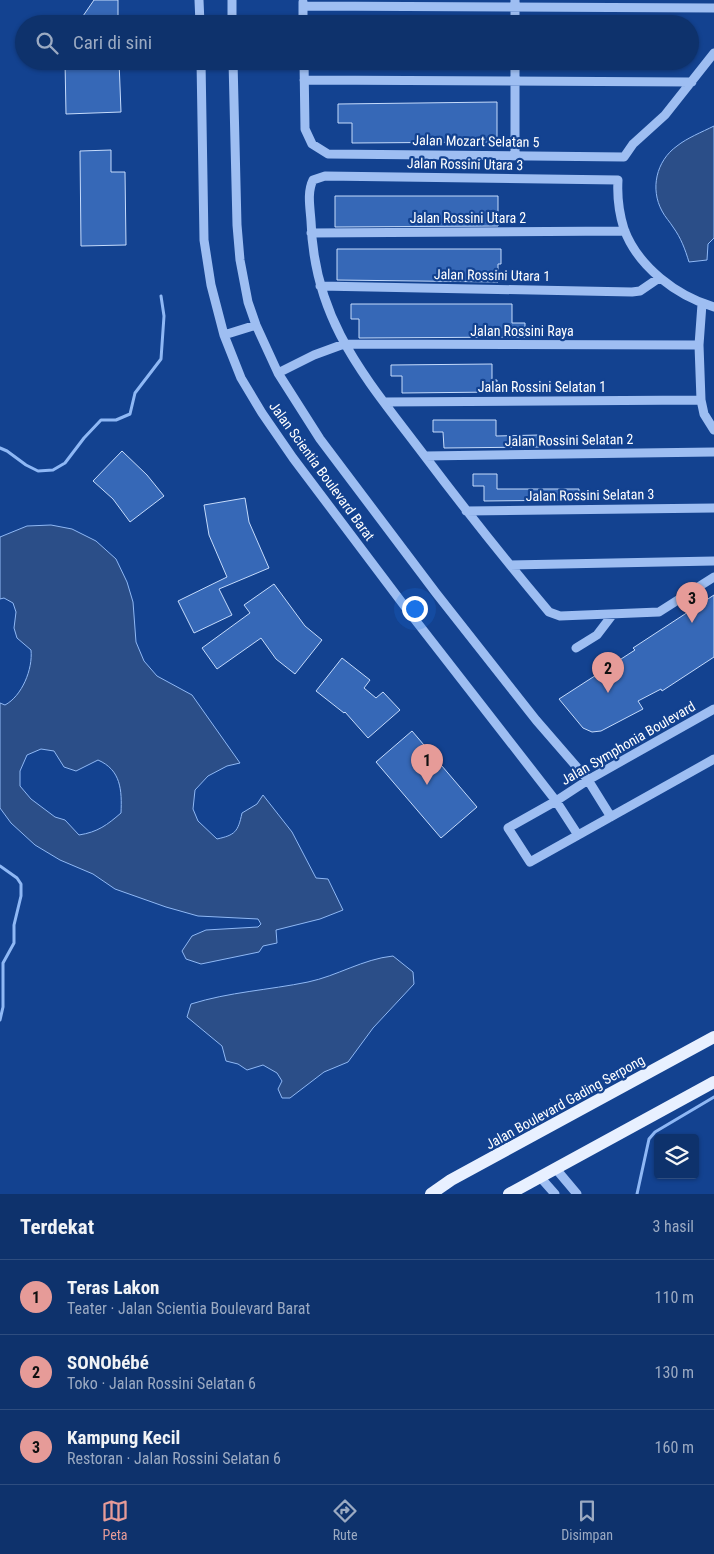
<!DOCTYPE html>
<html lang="id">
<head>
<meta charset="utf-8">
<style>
  :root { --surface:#0e326c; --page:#173a72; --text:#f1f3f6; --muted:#9baac2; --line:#2e4d7f; --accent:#e69b98 }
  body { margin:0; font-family:"Roboto Condensed",sans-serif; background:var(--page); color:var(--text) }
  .controls { position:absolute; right:15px; bottom:15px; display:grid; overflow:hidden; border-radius:5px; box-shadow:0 1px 4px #0004 }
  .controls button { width:45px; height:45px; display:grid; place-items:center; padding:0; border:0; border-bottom:1px solid var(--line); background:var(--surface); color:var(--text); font:25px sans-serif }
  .you { position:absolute; left:414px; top:608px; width:18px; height:18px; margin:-12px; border:4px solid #fff; border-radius:50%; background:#1a73e8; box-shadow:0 0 0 8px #1a73e833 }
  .badge { display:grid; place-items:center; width:32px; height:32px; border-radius:50%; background:var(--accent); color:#111; font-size:16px; font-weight:700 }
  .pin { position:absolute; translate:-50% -41px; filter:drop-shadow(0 1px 2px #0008) }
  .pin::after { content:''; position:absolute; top:26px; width:18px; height:15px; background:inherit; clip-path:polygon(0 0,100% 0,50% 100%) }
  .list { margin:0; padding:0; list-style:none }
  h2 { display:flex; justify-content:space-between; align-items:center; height:65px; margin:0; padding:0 20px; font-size:21px }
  h2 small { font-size:16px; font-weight:400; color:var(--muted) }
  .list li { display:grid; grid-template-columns:32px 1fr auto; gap:15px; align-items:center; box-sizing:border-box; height:75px; padding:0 20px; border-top:1px solid var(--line) }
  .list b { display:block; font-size:19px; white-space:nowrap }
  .list p { margin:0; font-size:16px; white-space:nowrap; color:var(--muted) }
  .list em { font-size:16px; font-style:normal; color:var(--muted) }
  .icon { flex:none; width:28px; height:28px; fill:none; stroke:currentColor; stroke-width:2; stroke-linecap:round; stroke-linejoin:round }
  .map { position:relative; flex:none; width:714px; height:1194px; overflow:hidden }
  .search { position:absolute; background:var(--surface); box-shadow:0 1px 4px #0004; left:15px; right:15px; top:15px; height:55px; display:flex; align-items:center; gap:12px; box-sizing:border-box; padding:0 18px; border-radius:28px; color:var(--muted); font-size:19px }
  .sheet { height:290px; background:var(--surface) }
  nav { display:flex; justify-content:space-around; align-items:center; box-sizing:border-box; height:70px; border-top:1px solid var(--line); background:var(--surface); font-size:14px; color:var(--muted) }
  nav a { display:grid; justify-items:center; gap:2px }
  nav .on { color:var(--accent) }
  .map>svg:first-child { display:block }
  .water { fill:#2b4e88; stroke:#8fb8f5; fill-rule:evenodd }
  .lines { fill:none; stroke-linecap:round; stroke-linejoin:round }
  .stream { stroke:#8fb8f5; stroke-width:3 }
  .building { fill:#3668b7; stroke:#c5dbfc }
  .minor { stroke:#9ebef2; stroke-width:9 }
  .major { stroke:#e8f0ff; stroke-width:12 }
  .labels { text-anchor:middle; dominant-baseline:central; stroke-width:4.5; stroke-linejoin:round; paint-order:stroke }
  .street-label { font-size:14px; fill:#fff; stroke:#134290 }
</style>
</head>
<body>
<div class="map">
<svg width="714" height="1194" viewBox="0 0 714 1194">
  <rect width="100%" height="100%" fill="#134290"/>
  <path class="water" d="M 714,126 L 714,238 L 708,244 L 707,260 L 689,262 C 685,249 681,238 673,227 C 670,222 665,217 662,211 C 650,189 656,161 677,146 C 687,138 702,132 714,126 Z
    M 51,525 L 72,529 L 96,541 L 116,559 L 127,582 L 133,602 L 136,642 L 144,661 L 157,676 L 192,695 L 240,763 L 227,766 L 208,776 L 195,790 L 193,809 L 198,821 L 217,839 C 235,835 238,832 242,813 L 257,804 L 263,795 L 292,832 L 316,878 L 328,879 L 343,910 L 320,919 L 276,930 L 277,943 L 263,946 L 259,952 L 201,964 L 186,959 L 182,951 L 192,936 L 206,930 L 258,927 L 261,924 L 258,919 L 198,916 L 166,907 L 115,889 L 93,874 L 60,860 L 35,845 L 11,823 L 0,808 L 0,703 L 5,705 C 22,696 33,669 31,650 L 17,638 L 14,628 L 16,612 L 13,603 L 4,598 L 0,599 L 0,537 L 27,526 ZM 41,749 L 54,751 L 64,767 L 76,771 L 98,760 C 121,770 122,790 121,813 C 107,825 98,832 79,835 L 65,820 L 55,817 L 31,799 L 20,786 L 20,771 L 27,755 Z
    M 393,956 L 413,972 L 414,984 L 373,1028 L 348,1062 L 324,1072 L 290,1098 L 282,1098 L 278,1089 L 282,1081 L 277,1073 L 263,1065 L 247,1070 L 238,1064 L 226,1061 L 222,1046 L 187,1017 L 191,1004 C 229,992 269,990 308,982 C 337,976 363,959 393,956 Z"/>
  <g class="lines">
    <path class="stream" d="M 0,448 L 7,451 L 26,465 L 38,471 L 53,470 L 65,463 L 84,438 L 101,420 L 116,420 L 130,414 L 135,393 L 161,359 L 164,316 L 161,296
      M 0,866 L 17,878 L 21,884 L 21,896 L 14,925 L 14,943 L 3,963 L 3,1007 L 0,1020
      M 637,1194 L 649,1139 L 655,1132 L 714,1097"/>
  </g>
  <path class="building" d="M 94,0 L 118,0 L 118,24 L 84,24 L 83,16 Z
    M 65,61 L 119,61 L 121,112 L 66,114 Z
    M 497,102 L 497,142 L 352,143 L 352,123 L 338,123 L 338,104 Z
    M 111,150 L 111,172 L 125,172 L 126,245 L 81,246 L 80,151 Z
    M 335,196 L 498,196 L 498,226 L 335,227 Z
    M 337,249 L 501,249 L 501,264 L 498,264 L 498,282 L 337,280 Z
    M 351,304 L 512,304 L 512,323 L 525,323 L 525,337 L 359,338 L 359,319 L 351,319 Z
    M 492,364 L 492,380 L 497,380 L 497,392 L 402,393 L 402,376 L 391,376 L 391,365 Z
    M 433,420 L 496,420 L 496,436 L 539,435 L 539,447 L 444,448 L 443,432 L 433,432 Z
    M 122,451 L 147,475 L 164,496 L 130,522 L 113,499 L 93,481 Z
    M 473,474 L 497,474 L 497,489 L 579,489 L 579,500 L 484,501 L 484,486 L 473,486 Z
    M 245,498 L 249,522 L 269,568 L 219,589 L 232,615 L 194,633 L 178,601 L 227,577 L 209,535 L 204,505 Z
    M 274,584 L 305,626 L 322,640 L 295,674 L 276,659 L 261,638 L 217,669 L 202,648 L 250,613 L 244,605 Z
    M 714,595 L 714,657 L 662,691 L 661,689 L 638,701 L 643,709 L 601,731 L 592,732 L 583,728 L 559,699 L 635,650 L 633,648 Z
    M 342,658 L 370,680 L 364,688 L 376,698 L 383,692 L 400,710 L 368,738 L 345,712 L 344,713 L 316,691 Z
    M 412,731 L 477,807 L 441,838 L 376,762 Z"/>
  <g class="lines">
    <path class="minor" d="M 199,0 L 200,24
      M 232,0 L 232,24
      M 515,0 L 515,24
      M 303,2 L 303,24
      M 303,6 L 714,8
      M 201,61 L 204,240 L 211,285 L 224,335 L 241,378 L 262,413 L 293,458 L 409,612 L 556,801 L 578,835
      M 233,61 L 237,225 L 240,260 L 248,302 L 256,325 L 278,373 L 320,439 L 436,593 L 536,720 L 588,780 L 611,817
      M 304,61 L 305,129 L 312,144 L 328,154 L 624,157 L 633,144 L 665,115 L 714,53
      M 515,61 L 515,155
      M 304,80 L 692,82
      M 311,233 L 625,231
      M 320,286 L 632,292 L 640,291 L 659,278
      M 702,304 L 699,345 L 701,400 L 704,414 L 714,430
      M 714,307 C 677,296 638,267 624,229 C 619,213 617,197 618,180 L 325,176 L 313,180 C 307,192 310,207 311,221 C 314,322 366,378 424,455 C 464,508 506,561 549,612 L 560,616 L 659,612 L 714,577
      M 224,335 L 256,325
      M 278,373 L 314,355 L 344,344 L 699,345
      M 384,402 L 701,400
      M 425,456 L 714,452
      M 466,511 L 714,508
      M 510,565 L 714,561
      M 576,648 L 597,635 L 613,614
      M 714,709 L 588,780 L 556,801 L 508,828 L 530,862 L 714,759
      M 556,1169 L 577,1194
      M 540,1177 L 555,1194"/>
    <path class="major" d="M 431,1194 L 451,1180 L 714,1037
      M 509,1194 L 714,1082"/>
  </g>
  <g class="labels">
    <g class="street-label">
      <text transform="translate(476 141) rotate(1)">Jalan Mozart Selatan 5</text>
      <text transform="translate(465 164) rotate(1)">Jalan Rossini Utara 3</text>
      <text x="468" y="218">Jalan Rossini Utara 2</text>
      <text transform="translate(492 275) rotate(1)">Jalan Rossini Utara 1</text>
      <text x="522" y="331">Jalan Rossini Raya</text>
      <text x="542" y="387">Jalan Rossini Selatan 1</text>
      <text transform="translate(569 440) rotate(-1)">Jalan Rossini Selatan 2</text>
      <text transform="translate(322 471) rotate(54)">Jalan Scientia Boulevard Barat</text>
      <text transform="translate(590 495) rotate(-1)">Jalan Rossini Selatan 3</text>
      <text transform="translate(628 743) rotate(-30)">Jalan Symphonia Boulevard</text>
      <text transform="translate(565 1102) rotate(-29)">Jalan Boulevard Gading Serpong</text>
    </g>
  </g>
</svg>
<div class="controls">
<button><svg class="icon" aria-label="layers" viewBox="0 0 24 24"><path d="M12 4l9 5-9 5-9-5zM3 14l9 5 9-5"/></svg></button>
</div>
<div class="you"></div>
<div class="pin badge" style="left:427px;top:785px">1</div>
<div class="pin badge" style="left:608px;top:693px">2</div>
<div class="pin badge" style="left:692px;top:623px">3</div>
<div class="search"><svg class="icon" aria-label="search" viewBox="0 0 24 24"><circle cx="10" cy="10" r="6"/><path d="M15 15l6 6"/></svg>Cari di sini</div>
</div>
<section class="sheet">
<h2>Terdekat<small>3 hasil</small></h2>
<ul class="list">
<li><span class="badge">1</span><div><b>Teras Lakon</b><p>Teater · Jalan Scientia Boulevard Barat</p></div><em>110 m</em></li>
<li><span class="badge">2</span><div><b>SONObébé</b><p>Toko · Jalan Rossini Selatan 6</p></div><em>130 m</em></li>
<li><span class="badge">3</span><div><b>Kampung Kecil</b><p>Restoran · Jalan Rossini Selatan 6</p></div><em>160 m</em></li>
</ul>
</section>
<nav>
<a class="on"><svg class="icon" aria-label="map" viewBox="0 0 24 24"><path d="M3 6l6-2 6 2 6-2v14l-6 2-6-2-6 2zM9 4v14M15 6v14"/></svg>Peta</a>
<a><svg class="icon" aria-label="directions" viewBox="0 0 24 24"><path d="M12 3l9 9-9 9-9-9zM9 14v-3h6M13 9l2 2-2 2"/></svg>Rute</a>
<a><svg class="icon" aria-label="saved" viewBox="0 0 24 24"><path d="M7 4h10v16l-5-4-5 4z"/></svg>Disimpan</a>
</nav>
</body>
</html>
